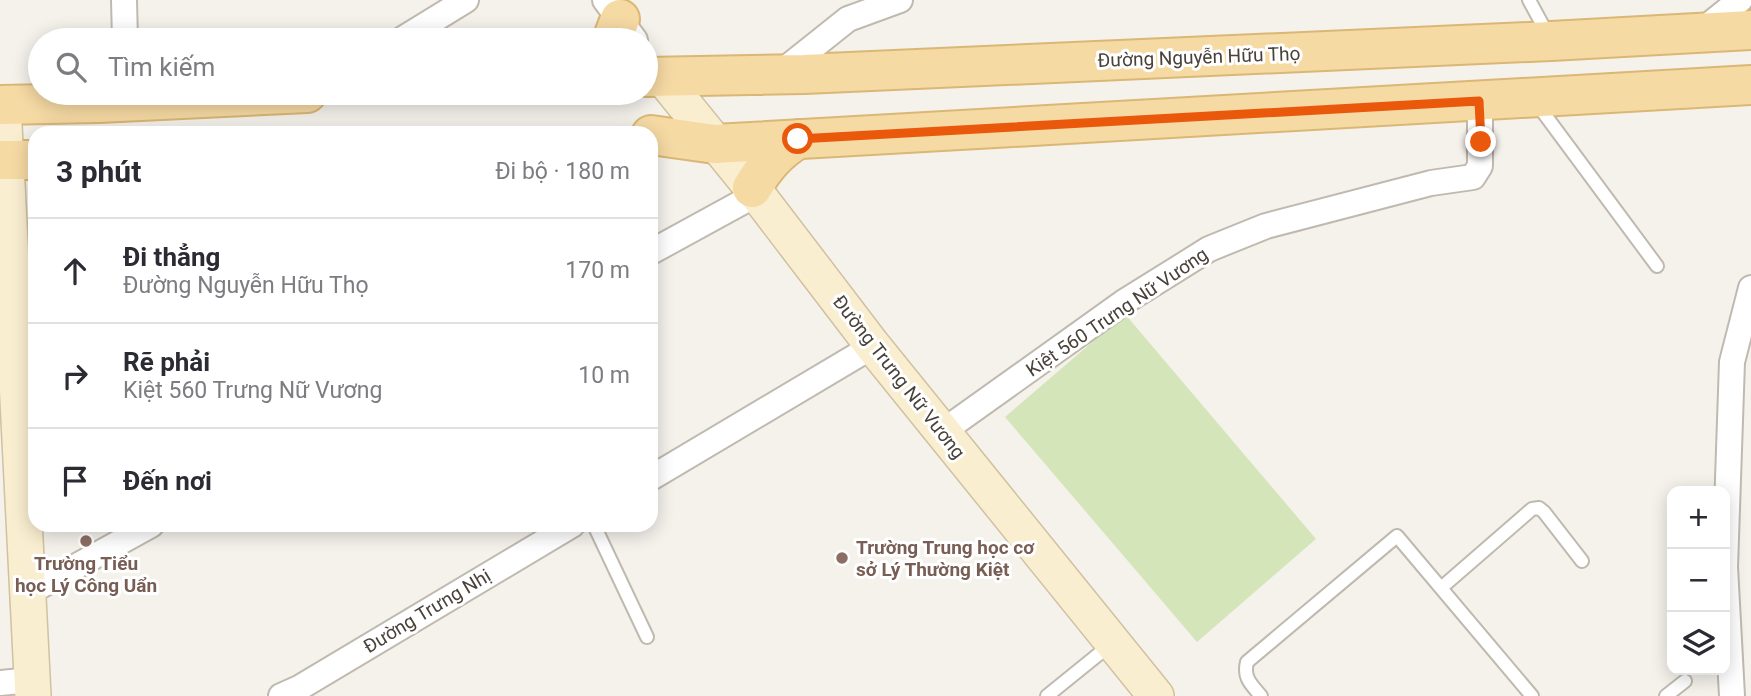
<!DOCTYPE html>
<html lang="vi">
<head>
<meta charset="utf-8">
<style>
  :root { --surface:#fff; --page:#f7f7f7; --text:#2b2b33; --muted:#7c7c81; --line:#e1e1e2 }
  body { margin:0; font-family:Roboto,sans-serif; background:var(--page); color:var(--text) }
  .controls { position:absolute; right:21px; bottom:21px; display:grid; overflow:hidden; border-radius:14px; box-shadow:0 4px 18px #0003 }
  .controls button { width:63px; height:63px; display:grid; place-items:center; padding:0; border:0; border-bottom:2px solid var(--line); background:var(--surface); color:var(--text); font:35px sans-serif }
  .stop { position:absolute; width:21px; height:21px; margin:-16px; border:5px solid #ea580c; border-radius:50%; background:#fff }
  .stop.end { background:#ea580c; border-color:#fff; box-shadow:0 2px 7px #0008 }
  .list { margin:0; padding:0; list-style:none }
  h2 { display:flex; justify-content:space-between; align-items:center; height:91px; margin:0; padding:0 28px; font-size:30px }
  h2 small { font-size:23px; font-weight:400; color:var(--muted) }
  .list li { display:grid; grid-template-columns:46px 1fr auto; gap:21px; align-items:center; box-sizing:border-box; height:105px; padding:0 28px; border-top:2px solid var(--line) }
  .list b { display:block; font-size:26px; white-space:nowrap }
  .list p { margin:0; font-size:23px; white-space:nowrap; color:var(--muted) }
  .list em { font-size:23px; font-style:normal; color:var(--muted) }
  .icon { flex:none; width:38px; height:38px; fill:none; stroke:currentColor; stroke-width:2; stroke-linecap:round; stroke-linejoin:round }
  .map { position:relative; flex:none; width:1751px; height:696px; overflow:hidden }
  .search { position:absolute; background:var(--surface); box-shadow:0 4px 18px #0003; left:28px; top:28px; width:630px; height:77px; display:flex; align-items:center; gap:18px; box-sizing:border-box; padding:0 24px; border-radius:38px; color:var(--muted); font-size:26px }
  .panel { position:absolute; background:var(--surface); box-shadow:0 4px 18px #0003; left:28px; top:126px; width:630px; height:406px; border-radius:21px }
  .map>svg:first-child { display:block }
  .green { fill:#d3e5b9 }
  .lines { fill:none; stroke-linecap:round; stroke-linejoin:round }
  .lane-casing { stroke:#c0b9af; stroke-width:16 }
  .street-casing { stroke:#c0b9af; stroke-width:28 }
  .secondary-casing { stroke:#d0c1a0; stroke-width:38 }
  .primary-casing { stroke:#dab775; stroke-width:42 }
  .lane { stroke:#fff; stroke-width:12 }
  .street { stroke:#fff; stroke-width:24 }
  .secondary { stroke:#faeed1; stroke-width:35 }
  .primary { stroke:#f6daa4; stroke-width:38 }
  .route { stroke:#ea580c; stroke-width:9 }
  .education-dot { fill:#8d6e63; stroke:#fff; stroke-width:2.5 }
  .labels { text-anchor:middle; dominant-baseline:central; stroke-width:6; stroke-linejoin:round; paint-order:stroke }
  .street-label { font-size:19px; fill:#49423a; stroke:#fff }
  .education-label { font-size:19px; font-weight:bold; fill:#785e54; stroke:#fff; text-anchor:start }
</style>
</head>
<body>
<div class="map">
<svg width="1751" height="696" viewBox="0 0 1751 696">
  <rect width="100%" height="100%" fill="#f5f2ec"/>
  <path class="green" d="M 1125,314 L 1316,539 L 1197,642 L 1005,417 Z"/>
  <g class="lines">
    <defs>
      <path id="lane" d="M 1529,0 L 1548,35
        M 1537,104 L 1657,266
        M 594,525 L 647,637
        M 1441,588 L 1532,509 L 1539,508 L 1544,512 L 1582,561
        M 1047,696 L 1110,645
        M 1261,696 C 1251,684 1243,678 1247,662 L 1397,536 L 1532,696
        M 1666,696 L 1685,681"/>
      <path id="street" d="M 124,0 L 125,40
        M 605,0 L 635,40
        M 1699,33 L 1740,0
        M 401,40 L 466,0
        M 779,74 L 848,19 L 900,0
        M 651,252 L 757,194
        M 942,432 L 1124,302 L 1209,249 L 1266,226 L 1431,183 L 1473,177 L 1480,166 L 1480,101
        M 651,478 L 873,346
        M 26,594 L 151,525
        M 0,683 L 31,680
        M 281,696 L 299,688 L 572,525
        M 1732,696 L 1725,567 L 1732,362 L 1751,288"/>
      <path id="secondary" d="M 662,77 L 757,194 L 873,346 L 1156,696
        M 3,105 L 33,696"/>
      <path id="primary" d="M 612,40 L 620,19
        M 646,77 L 804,74 L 1551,41 L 1751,30
        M 0,105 L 99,103 L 307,93
        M 651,135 L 715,144 L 1751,85
        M 0,160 L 35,160
        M 752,188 C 765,166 777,152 798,139"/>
    </defs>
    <use href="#lane" class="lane-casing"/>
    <use href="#street" class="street-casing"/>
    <use href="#secondary" class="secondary-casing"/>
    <use href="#primary" class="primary-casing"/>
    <use href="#lane" class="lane"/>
    <use href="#street" class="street"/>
    <use href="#secondary" class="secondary"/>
    <use href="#primary" class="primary"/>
  </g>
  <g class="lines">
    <path class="route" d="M 798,139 L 1479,101 L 1481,142"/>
  </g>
  <g class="education-dot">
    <circle cx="86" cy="541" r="7"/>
    <circle cx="842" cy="558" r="7"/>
  </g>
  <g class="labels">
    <g class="street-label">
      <text transform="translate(1199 57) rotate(-2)">Đường Nguyễn Hữu Thọ</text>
      <text transform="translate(1117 312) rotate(-34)">Kiệt 560 Trưng Nữ Vương</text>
      <text transform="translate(899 377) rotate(52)">Đường Trưng Nữ Vương</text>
      <text transform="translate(427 611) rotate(-31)">Đường Trưng Nhị</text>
    </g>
    <g class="education-label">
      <text x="856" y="547">Trường Trung học cơ<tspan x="856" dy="22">sở Lý Thường Kiệt</tspan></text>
      <text x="86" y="563" text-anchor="middle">Trường Tiểu<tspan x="86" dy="22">học Lý Công Uẩn</tspan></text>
    </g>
  </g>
</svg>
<div class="controls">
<button>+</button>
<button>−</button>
<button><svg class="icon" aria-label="layers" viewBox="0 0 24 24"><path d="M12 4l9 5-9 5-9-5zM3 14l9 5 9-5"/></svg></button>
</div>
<div class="stop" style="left:798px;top:139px"></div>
<div class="stop end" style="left:1481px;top:142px"></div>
<div class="search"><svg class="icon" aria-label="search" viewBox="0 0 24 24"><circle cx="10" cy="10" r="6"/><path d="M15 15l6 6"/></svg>Tìm kiếm</div>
<section class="panel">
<h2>3 phút<small>Đi bộ · 180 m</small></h2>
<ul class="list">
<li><svg class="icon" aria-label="ahead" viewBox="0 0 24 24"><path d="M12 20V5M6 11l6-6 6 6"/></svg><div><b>Đi thẳng</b><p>Đường Nguyễn Hữu Thọ</p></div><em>170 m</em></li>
<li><svg class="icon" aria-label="right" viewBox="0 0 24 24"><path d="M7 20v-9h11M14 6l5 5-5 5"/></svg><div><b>Rẽ phải</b><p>Kiệt 560 Trưng Nữ Vương</p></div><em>10 m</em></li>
<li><svg class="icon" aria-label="arrive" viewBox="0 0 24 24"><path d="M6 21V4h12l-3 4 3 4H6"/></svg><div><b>Đến nơi</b></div></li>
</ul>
</section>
</div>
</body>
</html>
